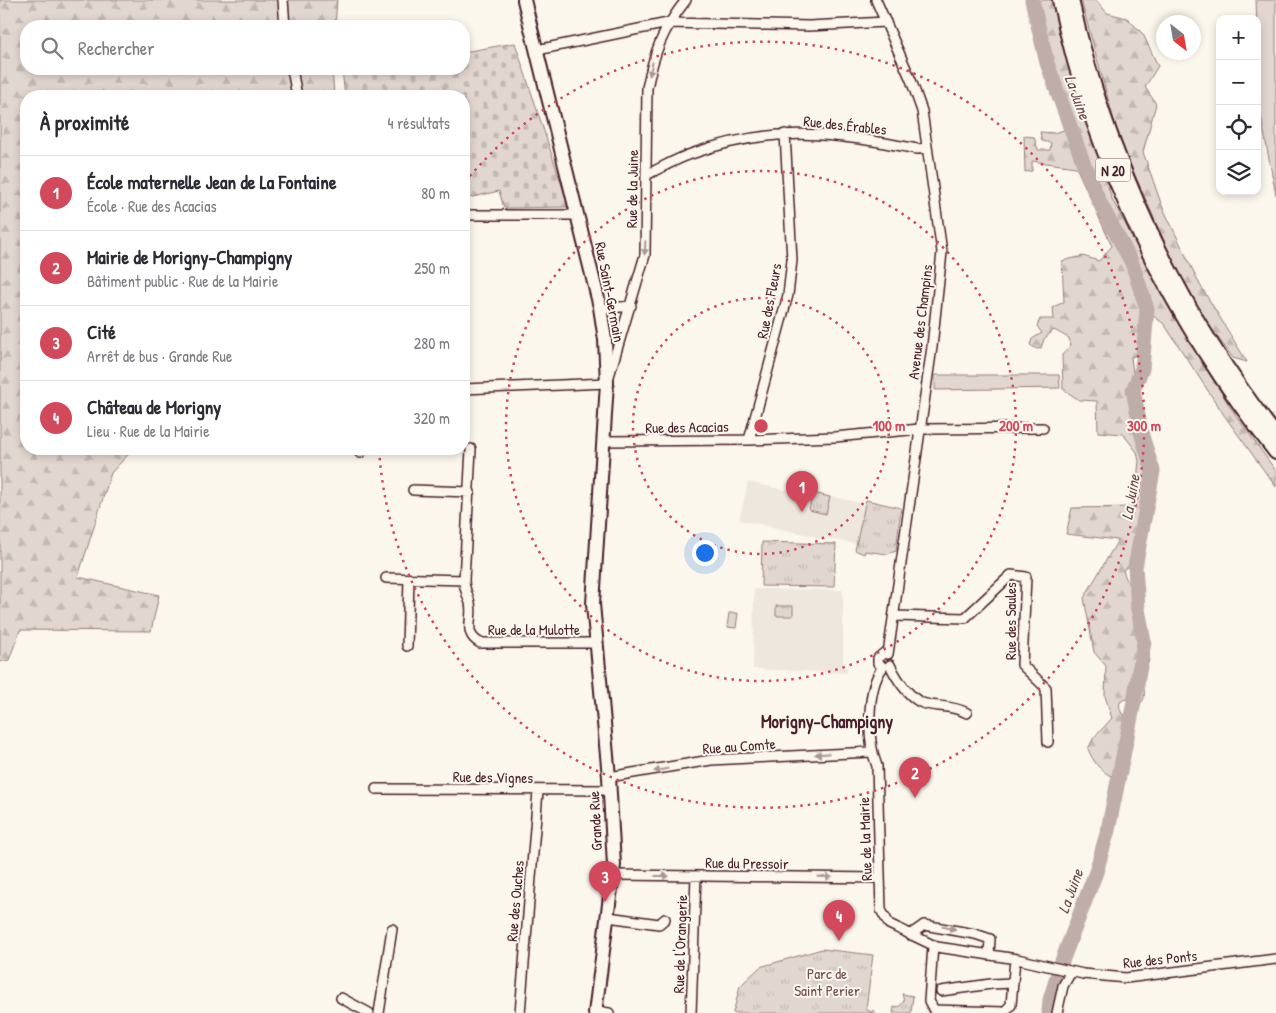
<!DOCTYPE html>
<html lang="fr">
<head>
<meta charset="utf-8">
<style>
  :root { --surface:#fff; --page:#f2f2f3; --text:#2b2b33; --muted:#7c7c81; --line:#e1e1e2; --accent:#d1495b }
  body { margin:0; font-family:"Patrick Hand",sans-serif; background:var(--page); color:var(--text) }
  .controls { position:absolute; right:15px; top:15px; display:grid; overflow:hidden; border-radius:10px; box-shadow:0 2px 8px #0003 }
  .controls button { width:45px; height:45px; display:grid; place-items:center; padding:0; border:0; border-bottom:1px solid var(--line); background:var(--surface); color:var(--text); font:25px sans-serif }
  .compass { position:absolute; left:1156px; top:15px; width:45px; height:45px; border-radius:50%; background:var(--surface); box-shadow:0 2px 8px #0003; rotate:149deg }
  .you { position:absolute; left:704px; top:552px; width:18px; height:18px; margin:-12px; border:4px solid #fff; border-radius:50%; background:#1a73e8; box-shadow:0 0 0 8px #1a73e833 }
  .badge { display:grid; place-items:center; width:32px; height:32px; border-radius:50%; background:var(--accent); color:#fff; font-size:16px; font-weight:700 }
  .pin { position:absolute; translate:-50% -41px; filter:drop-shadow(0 1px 2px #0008) }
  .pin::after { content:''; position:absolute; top:26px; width:18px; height:15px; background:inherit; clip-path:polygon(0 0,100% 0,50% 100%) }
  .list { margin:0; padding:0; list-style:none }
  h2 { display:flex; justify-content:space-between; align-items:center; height:65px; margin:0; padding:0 20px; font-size:21px }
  h2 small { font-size:16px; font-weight:400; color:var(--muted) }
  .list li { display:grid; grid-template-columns:32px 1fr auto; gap:15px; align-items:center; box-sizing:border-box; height:75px; padding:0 20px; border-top:1px solid var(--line) }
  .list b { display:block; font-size:19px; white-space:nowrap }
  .list p { margin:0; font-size:16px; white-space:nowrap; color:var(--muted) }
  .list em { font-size:16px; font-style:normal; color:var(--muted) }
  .icon { flex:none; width:28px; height:28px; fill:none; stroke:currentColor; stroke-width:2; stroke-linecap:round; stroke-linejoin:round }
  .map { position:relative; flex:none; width:1276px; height:1013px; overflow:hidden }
  .search { position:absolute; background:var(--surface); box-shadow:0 2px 8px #0003; left:20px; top:20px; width:450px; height:55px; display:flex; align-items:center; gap:12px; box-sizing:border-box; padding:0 18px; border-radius:20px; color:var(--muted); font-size:19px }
  .panel { position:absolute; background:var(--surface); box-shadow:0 2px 8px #0003; left:20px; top:90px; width:450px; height:365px; border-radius:20px }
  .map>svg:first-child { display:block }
  .built { fill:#eee7de }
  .green { fill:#e2d7d0; stroke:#967b7e }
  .forest { fill:url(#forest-firs); stroke:#967b7e }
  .cemetery { fill:url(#cemetery-stones); stroke:#967b7e }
  .park { fill:url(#park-tufts); stroke:#967b7e }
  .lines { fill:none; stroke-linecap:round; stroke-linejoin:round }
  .river { stroke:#bfadaa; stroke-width:15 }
  .minor-casing { stroke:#4a1f2b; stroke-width:12 }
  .secondary-casing { stroke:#4a1f2b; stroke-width:16 }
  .primary-casing { stroke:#4a1f2b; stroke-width:18 }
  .minor { stroke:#fbf7ec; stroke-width:9 }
  .secondary { stroke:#fbf7ec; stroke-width:12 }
  .primary { stroke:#fbf7ec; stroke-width:14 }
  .oneway { fill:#ab9695 }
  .ring { fill:none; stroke:#d1495b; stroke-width:2.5; stroke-dasharray:2.5 5 }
  .labels { text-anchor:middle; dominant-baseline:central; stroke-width:4; stroke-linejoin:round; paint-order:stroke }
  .shield { fill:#fbf7ec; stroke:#7f6065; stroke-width:1 }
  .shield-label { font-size:14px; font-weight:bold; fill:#4a1f2b }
  .street-label { font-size:15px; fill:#4a1f2b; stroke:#fbf7ec }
  .park-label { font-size:15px; fill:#704d54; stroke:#fbf7ec }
  .water-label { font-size:16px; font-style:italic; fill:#6d4a51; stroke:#fbf7ec }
  .quarter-label { font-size:18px; font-weight:bold; fill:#4a1f2b; stroke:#fbf7ec }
  .centre { fill:#d1495b; stroke:#fbf7ec; stroke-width:2.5 }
  .ring-label { font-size:15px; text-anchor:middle; font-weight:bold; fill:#d1495b; stroke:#fbf7ec; stroke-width:4; stroke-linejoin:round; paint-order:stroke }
</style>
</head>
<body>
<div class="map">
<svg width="1276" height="1013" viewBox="0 0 1276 1013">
  <defs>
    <pattern id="forest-firs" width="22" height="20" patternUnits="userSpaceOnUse" patternTransform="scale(1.25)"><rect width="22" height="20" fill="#e2d7d0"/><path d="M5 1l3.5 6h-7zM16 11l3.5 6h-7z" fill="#c3b8b3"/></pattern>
    <pattern id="cemetery-stones" width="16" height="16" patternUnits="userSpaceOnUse" patternTransform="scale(1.25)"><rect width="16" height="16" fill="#e2d7d0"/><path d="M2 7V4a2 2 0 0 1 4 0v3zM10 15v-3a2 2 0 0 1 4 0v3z" fill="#c3b8b3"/></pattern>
    <pattern id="park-tufts" width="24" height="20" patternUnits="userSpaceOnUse" patternTransform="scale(1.25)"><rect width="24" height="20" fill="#e2d7d0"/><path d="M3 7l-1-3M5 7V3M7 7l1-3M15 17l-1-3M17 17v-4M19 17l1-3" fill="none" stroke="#c3b8b3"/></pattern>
  </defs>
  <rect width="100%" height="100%" fill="#fbf7ec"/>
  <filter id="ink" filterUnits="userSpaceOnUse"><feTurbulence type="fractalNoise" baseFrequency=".02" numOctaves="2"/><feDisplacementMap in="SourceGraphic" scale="10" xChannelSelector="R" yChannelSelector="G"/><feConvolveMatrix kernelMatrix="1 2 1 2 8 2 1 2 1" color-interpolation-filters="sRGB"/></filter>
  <g filter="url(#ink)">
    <path class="built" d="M 748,482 L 789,491 L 790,487 L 865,504 L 856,544 L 824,538 L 821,540 L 816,539 L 814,536 L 739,520 Z
      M 754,589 L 843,590 L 843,663 L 847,668 L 847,673 L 753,669 Z"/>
    <path class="green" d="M 1256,0 L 1276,0 L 1276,195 L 1260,112 Z
      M 935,375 L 1059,375 L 1060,388 L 935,390 Z
      M 729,613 L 738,613 L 736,628 L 727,627 Z"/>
    <path class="forest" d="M 0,0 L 337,0 L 335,26 L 26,26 L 26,69 L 332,69 L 334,96 L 155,96 L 154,94 L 151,96 L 26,96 L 26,449 L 133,449 L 111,473 L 78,577 L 159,595 L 151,631 L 20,630 L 9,660 L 0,662 Z
      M 1028,0 L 1054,0 L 1076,89 L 1112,199 L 1167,303 L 1232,410 L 1276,471 L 1276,487 L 1226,418 L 1164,324 L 1151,314 L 1143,328 L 1140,354 L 1131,357 L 1134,382 L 1130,400 L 1137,433 L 1150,468 L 1144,511 L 1147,522 L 1141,565 L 1138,570 L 1126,567 L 1123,571 C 1134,599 1152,627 1149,659 C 1148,666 1144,674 1144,681 C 1143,690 1148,700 1138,705 L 1125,699 L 1120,702 C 1118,710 1123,714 1126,721 C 1135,739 1125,762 1111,776 C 1099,770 1093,761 1088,749 L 1093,739 L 1112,718 L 1105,696 L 1106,666 L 1094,652 L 1084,598 L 1118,540 L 1066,534 L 1072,508 L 1134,507 L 1139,461 L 1137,452 L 1123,434 L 1098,432 L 1097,401 L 1079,400 L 1063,389 L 1062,355 L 1071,345 L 1069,338 L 1054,330 L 1044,339 L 1041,348 L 1037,349 L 1030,345 L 1032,339 L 1042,333 L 1037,326 L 1040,319 L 1054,319 L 1053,307 L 1064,302 L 1062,261 L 1083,256 L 1099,261 L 1112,246 L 1076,167 L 1032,161 L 1032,171 L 1025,172 L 1024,136 L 1034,137 L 1038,150 L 1050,150 L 1051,143 L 1042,141 L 1040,132 L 1054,133 L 1064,130 L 1040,60 Z
      M 1081,0 L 1096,0 L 1107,13 L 1127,18 L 1143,34 L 1158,66 L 1145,87 L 1156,104 L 1143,152 L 1162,206 L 1200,285 L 1247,362 L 1233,358 L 1199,312 L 1172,259 L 1119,139 Z"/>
    <path class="cemetery" d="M 515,43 L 569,207 L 504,208 L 499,191 L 464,199 L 464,96 L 345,96 L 342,69 L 464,69 L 464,52 Z"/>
    <path class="park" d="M 813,493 L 830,497 L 826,514 L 809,510 Z
      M 866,500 L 901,508 L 896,551 L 887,554 L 865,551 L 864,554 L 855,550 Z
      M 762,542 L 836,544 L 834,587 L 761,586 Z
      M 776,606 L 793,606 L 793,616 L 776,616 Z
      M 822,949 L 873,955 L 866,1009 L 871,1012 L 873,1010 L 876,1013 L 733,1013 L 740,986 L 760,967 Z
      M 902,994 L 913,996 L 911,1013 L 893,1013 L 894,1007 L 900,1006 L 904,1001 Z"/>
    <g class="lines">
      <path class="river" d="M 1032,0 L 1047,63 L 1086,170 L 1100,203 L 1132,263 L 1147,309 L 1142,369 L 1133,390 L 1142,436 L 1153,471 L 1135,567 L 1138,609 L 1144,642 L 1133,707 L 1108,830 L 1096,872 L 1062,961 L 1050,1000 L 1049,1013"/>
      <defs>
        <path id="minor" d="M 283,0 L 285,26
          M 876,0 L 911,80 L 922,111 L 942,252 L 932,347 L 888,654
          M 537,50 L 668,23 L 809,26 L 886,22
          M 292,69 L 297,96
          M 646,175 C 661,168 676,159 691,154 C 773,124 834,133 917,149 L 927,148
          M 464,215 L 577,215
          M 600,309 L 631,306
          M 464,389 L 607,383 L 645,255 L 647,88 C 654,52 663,29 686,0
          M 749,440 L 788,295 L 792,260 L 785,134
          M 604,441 L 749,440 L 835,437 L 920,429 L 1043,428
          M 471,449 L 464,580 C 464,589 468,595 470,603 C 474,619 462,633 480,643 L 596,643
          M 360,453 L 360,449
          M 413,490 L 470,492
          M 386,578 L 464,580
          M 895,616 L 965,618 L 1011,575 L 1026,577 L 1022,665 L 1046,688 L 1048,742
          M 407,646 L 409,579
          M 890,665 C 897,679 906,694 920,702 C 932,708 951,704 967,713
          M 883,667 C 866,689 867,741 877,766 L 881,910 L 889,924 L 937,947 L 1017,959 L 1083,974 L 1126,978 L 1276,959
          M 883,667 L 878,663 L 878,658 L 884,653 L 888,654
          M 609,777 L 711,760 L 871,752
          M 376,789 L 610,790
          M 614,875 L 880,878
          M 608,917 L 659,924 L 665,919
          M 910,935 L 924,925 L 975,934 L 990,939 L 989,955
          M 933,946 L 929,1001 L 934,1010 L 1004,1012 L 1011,1005 L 1015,959
          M 941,991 L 991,984 L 1013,983
          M 341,998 L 369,1013
          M 595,1011 L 609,1013
          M 379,1013 L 392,929
          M 520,1013 L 538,791
          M 691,1013 L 696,876
          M 1057,1013 L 1063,986 L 1071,972"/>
        <path id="secondary" d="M 524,0 L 600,307 L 605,340 L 607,383 L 593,604 L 609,777 L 614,865 L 595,1013"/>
        <path id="primary" d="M 1060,0 C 1095,165 1172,320 1276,452
          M 1071,0 C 1106,157 1176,310 1276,436"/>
      </defs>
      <use href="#minor" class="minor-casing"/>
      <use href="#secondary" class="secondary-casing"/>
      <use href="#primary" class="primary-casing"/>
      <use href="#minor" class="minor"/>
      <use href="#secondary" class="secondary"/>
      <use href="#primary" class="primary"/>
    </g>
    <defs><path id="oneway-solid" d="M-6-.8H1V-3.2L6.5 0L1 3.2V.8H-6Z" transform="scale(1.25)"/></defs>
    <g class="oneway">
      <use href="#oneway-solid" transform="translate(651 69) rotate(103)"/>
      <use href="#oneway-solid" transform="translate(645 248) rotate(93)"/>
      <use href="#oneway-solid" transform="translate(822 754) rotate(177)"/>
      <use href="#oneway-solid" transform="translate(661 770) rotate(169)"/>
      <use href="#oneway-solid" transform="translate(662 876)"/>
      <use href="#oneway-solid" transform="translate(825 877) rotate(1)"/>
      <use href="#oneway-solid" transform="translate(949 928) rotate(11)"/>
    </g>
  </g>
  <g class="ring">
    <circle cx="761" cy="426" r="128"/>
    <circle cx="761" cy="426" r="255"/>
    <path d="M465 182A383 383 0 1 1 379 449"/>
  </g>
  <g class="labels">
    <rect class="shield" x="1095.5" y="158.5" width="35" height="23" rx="4"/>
    <g class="shield-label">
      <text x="1113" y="170">N 20</text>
    </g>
    <g class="street-label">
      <text transform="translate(845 125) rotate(6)">Rue des Érables</text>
      <text transform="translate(632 189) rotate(-89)">Rue de la Juine</text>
      <text transform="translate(610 292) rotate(79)">Rue Saint-Germain</text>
      <text transform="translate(769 301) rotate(-79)">Rue des Fleurs</text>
      <text transform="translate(920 322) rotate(-83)">Avenue des Champins</text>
      <text transform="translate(687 427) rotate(-1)">Rue des Acacias</text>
      <text transform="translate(1010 621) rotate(-90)">Rue des Saules</text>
      <text x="534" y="629">Rue de la Mulotte</text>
      <text transform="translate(739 746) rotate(-4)">Rue au Comte</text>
      <text transform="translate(493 777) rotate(1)">Rue des Vignes</text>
      <text transform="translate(595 821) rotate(-93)">Grande Rue</text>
      <text transform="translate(865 839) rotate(-92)">Rue de la Mairie</text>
      <text transform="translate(747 863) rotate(1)">Rue du Pressoir</text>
      <text transform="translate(515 901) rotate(-85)">Rue des Ouches</text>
      <text transform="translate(680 944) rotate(-88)">Rue de l'Orangerie</text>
      <text transform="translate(1160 959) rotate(-6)">Rue des Ponts</text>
    </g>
    <g class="park-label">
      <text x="827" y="973">Parc de<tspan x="827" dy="17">Saint Perier</tspan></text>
    </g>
    <g class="water-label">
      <text transform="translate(1078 97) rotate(70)">La Juine</text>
      <text transform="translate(1130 497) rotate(-80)">La Juine</text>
      <text transform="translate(1070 891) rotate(-70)">La Juine</text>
    </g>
    <g class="quarter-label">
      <text x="827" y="721">Morigny-Champigny</text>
    </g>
  </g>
  <circle cx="761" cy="426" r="8" class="centre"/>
  <g class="ring-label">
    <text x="889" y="431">100 m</text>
    <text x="1016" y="431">200 m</text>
    <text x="1144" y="431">300 m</text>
  </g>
</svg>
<div class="controls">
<button>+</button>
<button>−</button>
<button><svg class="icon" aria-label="locate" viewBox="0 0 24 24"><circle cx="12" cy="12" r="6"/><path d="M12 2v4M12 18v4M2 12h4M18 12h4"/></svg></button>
<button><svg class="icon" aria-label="layers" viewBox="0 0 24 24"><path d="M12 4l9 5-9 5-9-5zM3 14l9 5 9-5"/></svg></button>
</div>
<svg class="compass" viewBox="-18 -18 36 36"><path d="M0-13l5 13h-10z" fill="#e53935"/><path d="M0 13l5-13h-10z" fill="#7c7c81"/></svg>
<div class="you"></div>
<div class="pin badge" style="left:802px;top:512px">1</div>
<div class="pin badge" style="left:915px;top:798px">2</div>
<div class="pin badge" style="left:605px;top:902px">3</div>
<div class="pin badge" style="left:839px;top:941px">4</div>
<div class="search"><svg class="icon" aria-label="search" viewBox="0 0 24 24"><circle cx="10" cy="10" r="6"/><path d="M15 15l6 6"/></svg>Rechercher</div>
<section class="panel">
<h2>À proximité<small>4 résultats</small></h2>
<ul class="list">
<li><span class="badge">1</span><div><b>École maternelle Jean de La Fontaine</b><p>École · Rue des Acacias</p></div><em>80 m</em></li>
<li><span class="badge">2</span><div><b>Mairie de Morigny-Champigny</b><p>Bâtiment public · Rue de la Mairie</p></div><em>250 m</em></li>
<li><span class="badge">3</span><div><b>Cité</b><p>Arrêt de bus · Grande Rue</p></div><em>280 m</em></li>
<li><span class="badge">4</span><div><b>Château de Morigny</b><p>Lieu · Rue de la Mairie</p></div><em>320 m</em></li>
</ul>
</section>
</div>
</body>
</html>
